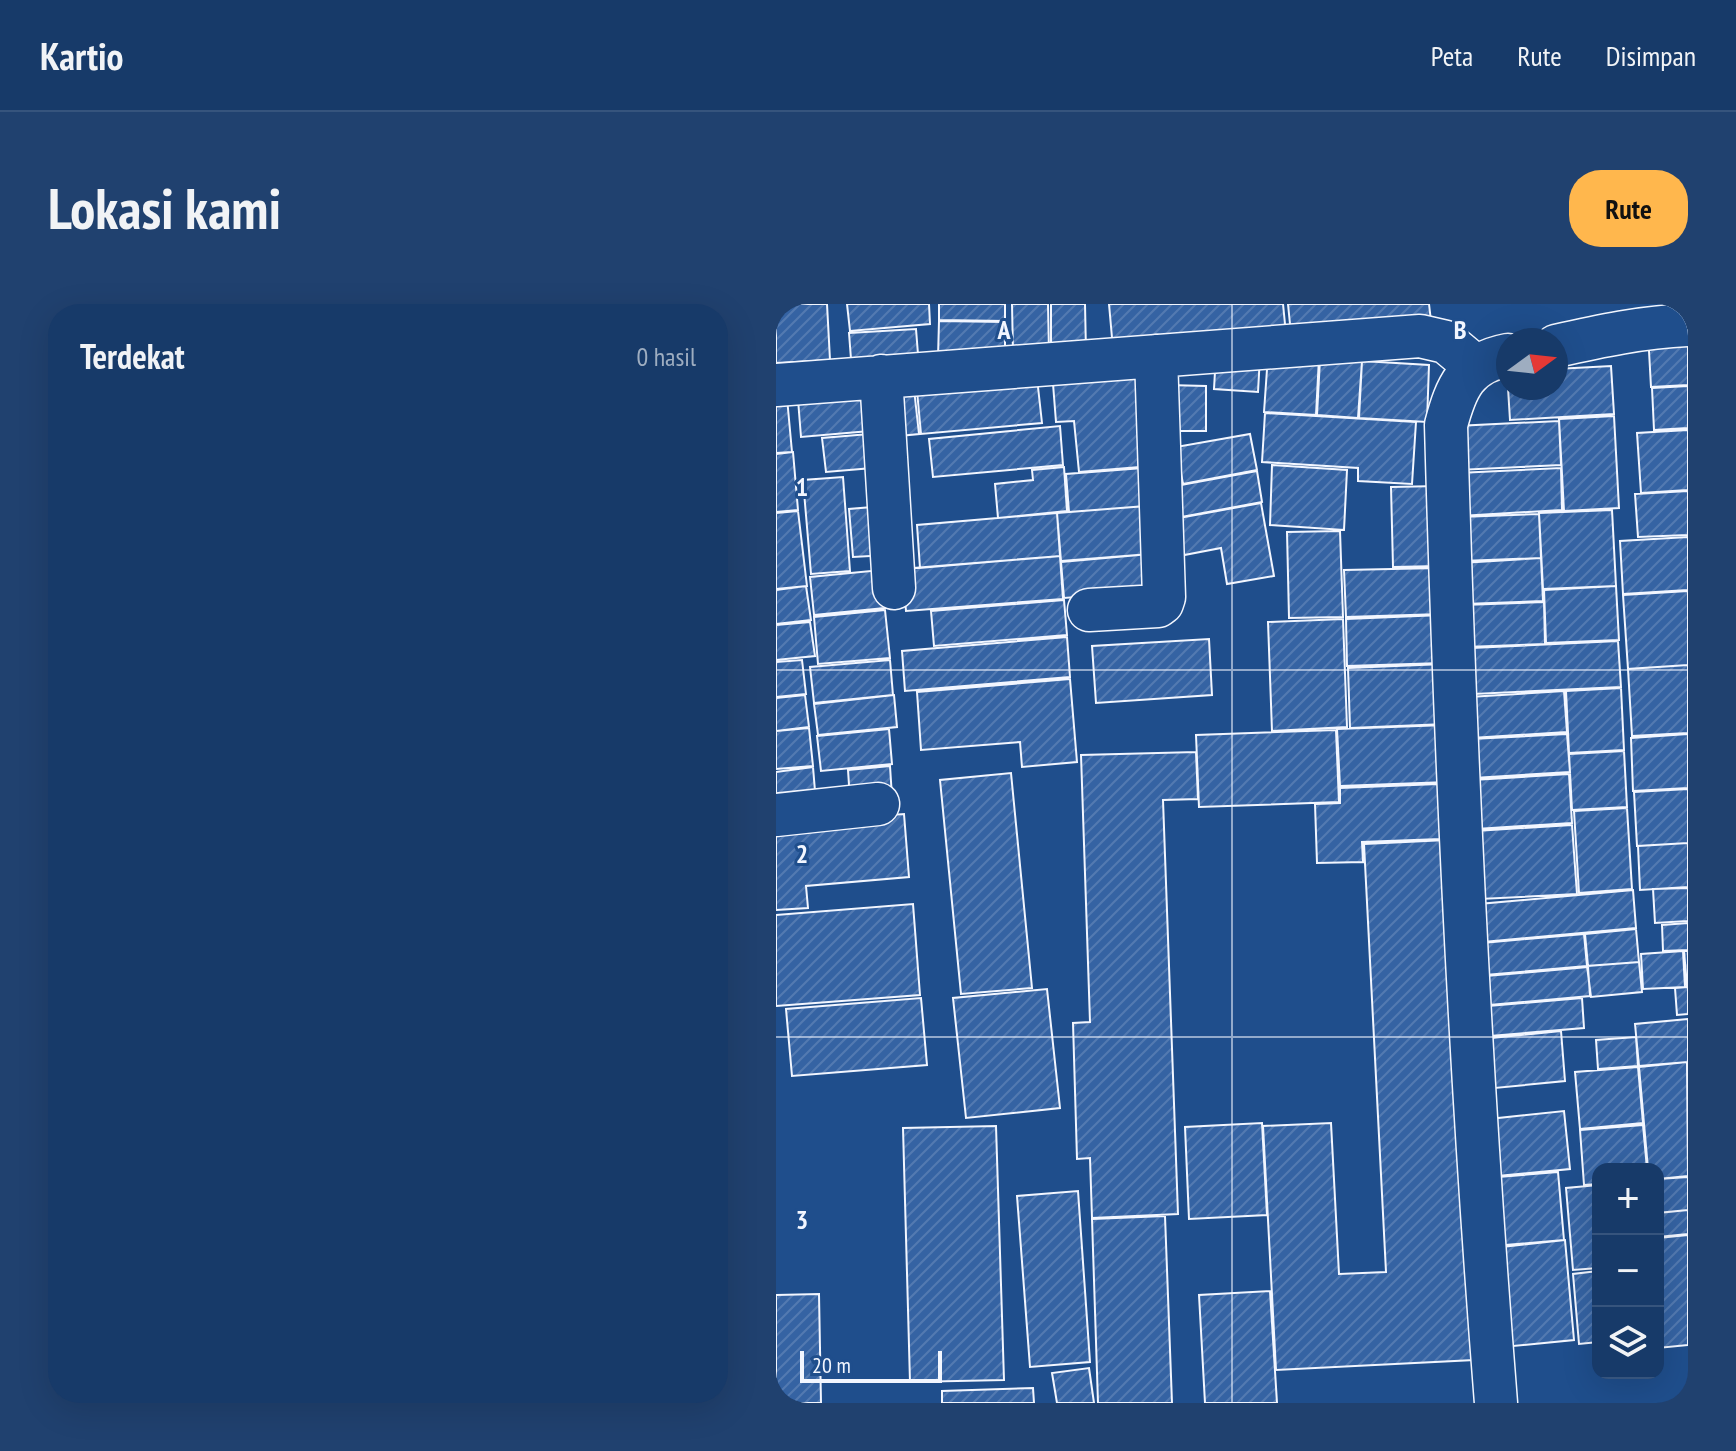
<!DOCTYPE html>
<html lang="id">
<head>
<meta charset="utf-8">
<style>
  :root { --surface:#173a69; --page:#20416f; --text:#f1f3f6; --muted:#9eadc0; --line:#36547d; --accent:#ffb74d }
  body { margin:0; font-family:"PT Sans Narrow",sans-serif; background:var(--page); color:var(--text) }
  .controls { position:absolute; right:24px; bottom:24px; display:grid; overflow:hidden; border-radius:16px; box-shadow:0 8px 32px #0002 }
  .controls button { width:72px; height:72px; display:grid; place-items:center; padding:0; border:0; border-bottom:2px solid var(--line); background:var(--surface); color:var(--text); font:40px sans-serif }
  .compass { position:absolute; left:720px; top:24px; width:72px; height:72px; border-radius:50%; background:var(--surface); box-shadow:0 8px 32px #0002; rotate:75deg }
  .scale { position:absolute; left:24px; bottom:20px; width:142px; box-sizing:border-box; padding-left:8px; border:4px solid #f2f6ff; border-top:0; font-size:22px; line-height:28px; white-space:nowrap; color:#f2f6ff; -webkit-text-stroke:6px #1f4e8c; paint-order:stroke }
  .list { margin:0; padding:0; list-style:none }
  h2 { display:flex; justify-content:space-between; align-items:center; height:104px; margin:0; padding:0 32px; font-size:34px }
  h2 small { font-size:26px; font-weight:400; color:var(--muted) }
  .icon { flex:none; width:44px; height:44px; fill:none; stroke:currentColor; stroke-width:2; stroke-linecap:round; stroke-linejoin:round }
  .map { position:relative; flex:none; width:912px; height:1099px; overflow:hidden; border-radius:32px }
  header { display:flex; align-items:center; gap:48px; box-sizing:border-box; height:112px; padding:0 40px; background:var(--surface); border-bottom:2px solid var(--line) }
  header strong { font-size:38px }
  nav { display:flex; gap:44px; margin-inline-start:auto; font-size:28px }
  .intro { display:flex; align-items:center; justify-content:space-between; box-sizing:border-box; height:192px; padding:0 48px }
  h1 { margin:0; font-size:56px }
  .button { padding:20px 36px; border-radius:32px; background:var(--accent); color:#111; font-size:28px; font-weight:700 }
  main { display:flex; gap:48px; padding:0 48px }
  aside { flex:1; background:var(--surface); border-radius:32px; box-shadow:0 8px 32px #0002 }
  .map>svg:first-child { display:block }
  .building { fill:url(#building-hatch); stroke:#f2f6ff; stroke-width:2 }
  .lines { fill:none; stroke-linecap:round; stroke-linejoin:round }
  .street-casing { stroke:#f2f6ff; stroke-width:45 }
  .street { stroke:#1f4e8c; stroke-width:42 }
  .grid { fill:none; stroke:#f2f6ff; stroke-width:2; stroke-opacity:0.55 }
  .grid-label { font-size:26px; text-anchor:middle; font-weight:bold; fill:#f2f6ff; stroke:#1f4e8c; stroke-width:6; stroke-linejoin:round; paint-order:stroke }
</style>
</head>
<body>
<header>
<strong>Kartio</strong>
<nav><a>Peta</a><a>Rute</a><a>Disimpan</a></nav>
</header>
<div class="intro"><h1>Lokasi kami</h1><a class="button">Rute</a></div>
<main>
<aside>
<h2>Terdekat<small>0 hasil</small></h2>
<ul class="list">
</ul>
</aside>
<div class="map">
<svg width="912" height="1099" viewBox="0 0 912 1099">
  <defs>
    <pattern id="building-hatch" width="6" height="6" patternUnits="userSpaceOnUse" patternTransform="scale(2)"><rect width="6" height="6" fill="#3563a3"/><path d="M-1 1l2-2M0 6l6-6M5 7l2-2" fill="none" stroke="#537ab1"/></pattern>
  </defs>
  <rect width="100%" height="100%" fill="#1f4e8c"/>
  <path class="building" d="M 0,0 L 51,0 L 54,56 L 0,59 Z
    M 71,0 L 153,0 L 154,20 L 74,27 Z
    M 163,0 L 229,0 L 229,17 L 163,16 Z
    M 236,0 L 272,0 L 273,49 L 237,49 Z
    M 275,0 L 309,0 L 310,48 L 275,49 Z
    M 333,0 L 507,0 L 510,30 L 337,45 Z
    M 512,0 L 653,0 L 655,17 L 515,30 Z
    M 163,17 L 229,18 L 229,54 L 162,54 Z
    M 140,25 L 143,63 L 76,68 L 73,29 Z
    M 912,26 L 912,81 L 875,83 L 872,29 Z
    M 440,50 L 484,52 L 482,88 L 438,85 Z
    M 492,51 L 543,54 L 540,111 L 488,108 Z
    M 544,55 L 586,57 L 582,114 L 541,111 Z
    M 586,57 L 653,61 L 651,118 L 583,114 Z
    M 368,59 L 376,162 L 303,168 L 298,117 L 280,118 L 276,67 Z
    M 835,62 L 838,110 L 734,116 L 732,84 L 780,84 L 780,65 Z
    M 260,65 L 266,119 L 145,130 L 140,76 Z
    M 101,75 L 105,126 L 25,133 L 21,83 Z
    M 137,76 L 143,130 L 114,133 L 109,79 Z
    M 391,81 L 430,82 L 430,127 L 391,127 Z
    M 912,82 L 912,124 L 878,126 L 876,84 Z
    M 10,83 L 16,148 L 0,149 L 0,84 Z
    M 489,109 L 640,118 L 636,180 L 582,177 L 582,164 L 486,158 Z
    M 838,112 L 843,204 L 788,207 L 783,115 Z
    M 783,117 L 785,161 L 682,166 L 680,122 Z
    M 284,122 L 287,161 L 157,173 L 153,135 Z
    M 912,126 L 912,186 L 865,189 L 861,129 Z
    M 105,129 L 108,163 L 50,168 L 46,134 Z
    M 474,130 L 481,166 L 407,180 L 400,143 Z
    M 17,148 L 22,206 L 0,208 L 0,150 Z
    M 496,161 L 571,166 L 568,226 L 494,221 Z
    M 288,163 L 291,207 L 222,214 L 219,180 L 257,176 L 256,166 Z
    M 367,164 L 370,202 L 293,208 L 290,170 Z
    M 785,164 L 786,206 L 684,212 L 682,169 Z
    M 481,167 L 486,198 L 400,214 L 394,183 Z
    M 67,173 L 74,267 L 35,270 L 27,176 Z
    M 662,182 L 663,262 L 617,263 L 615,183 Z
    M 912,187 L 912,231 L 862,233 L 859,190 Z
    M 485,199 L 498,272 L 451,280 L 445,244 L 398,253 L 392,216 Z
    M 108,202 L 112,251 L 77,253 L 73,205 Z
    M 370,202 L 374,250 L 285,257 L 281,209 Z
    M 836,206 L 840,282 L 767,285 L 763,209 Z
    M 22,207 L 31,282 L 0,285 L 0,209 Z
    M 281,209 L 284,252 L 144,264 L 141,221 Z
    M 763,210 L 765,254 L 686,257 L 684,213 Z
    M 564,227 L 567,313 L 513,314 L 511,228 Z
    M 912,233 L 912,286 L 847,290 L 844,237 Z
    M 374,250 L 377,287 L 288,294 L 285,258 Z
    M 284,252 L 287,295 L 130,307 L 126,265 Z
    M 765,254 L 767,297 L 688,300 L 685,259 Z
    M 664,264 L 666,310 L 570,313 L 568,266 Z
    M 105,266 L 109,304 L 38,311 L 34,273 Z
    M 30,282 L 35,316 L 0,320 L 0,286 Z
    M 840,282 L 843,336 L 770,339 L 768,286 Z
    M 912,287 L 912,361 L 852,365 L 847,291 Z
    M 288,296 L 291,331 L 158,342 L 155,307 Z
    M 768,298 L 769,340 L 689,343 L 687,301 Z
    M 109,306 L 114,354 L 42,360 L 38,313 Z
    M 666,311 L 667,359 L 571,362 L 570,315 Z
    M 567,315 L 571,423 L 496,427 L 492,318 Z
    M 34,318 L 39,352 L 0,356 L 0,321 Z
    M 291,333 L 294,373 L 129,387 L 126,347 Z
    M 433,335 L 436,391 L 320,399 L 316,342 Z
    M 842,337 L 845,383 L 698,390 L 695,344 Z
    M 26,356 L 30,390 L 0,393 L 0,358 Z
    M 114,356 L 117,391 L 38,399 L 34,363 Z
    M 668,360 L 670,420 L 574,424 L 572,364 Z
    M 912,361 L 912,429 L 856,432 L 852,365 Z
    M 294,375 L 301,458 L 246,463 L 244,438 L 145,446 L 141,388 Z
    M 845,384 L 848,446 L 793,449 L 790,387 Z
    M 788,387 L 791,428 L 695,434 L 693,393 Z
    M 29,391 L 33,423 L 0,427 L 0,394 Z
    M 118,391 L 121,423 L 42,431 L 38,400 Z
    M 670,421 L 672,478 L 564,482 L 561,425 Z
    M 33,424 L 37,462 L 0,465 L 0,427 Z
    M 113,425 L 116,460 L 45,467 L 41,432 Z
    M 560,426 L 563,498 L 423,503 L 420,431 Z
    M 791,430 L 794,468 L 697,474 L 695,435 Z
    M 912,430 L 912,484 L 857,487 L 855,434 Z
    M 848,447 L 851,503 L 796,506 L 793,450 Z
    M 420,448 L 422,495 L 387,496 L 402,910 L 316,914 L 314,854 L 301,855 L 297,719 L 314,718 L 305,451 Z
    M 114,462 L 116,493 L 74,496 L 72,466 Z
    M 37,463 L 40,499 L 0,503 L 0,468 Z
    M 235,469 L 256,684 L 185,690 L 164,476 Z
    M 793,470 L 796,519 L 700,525 L 697,476 Z
    M 662,480 L 665,535 L 586,538 L 587,558 L 541,559 L 539,500 L 564,499 L 564,484 Z
    M 912,485 L 912,539 L 861,542 L 858,488 Z
    M 851,504 L 856,585 L 803,589 L 798,507 Z
    M 128,510 L 133,573 L 30,582 L 32,604 L 0,606 L 0,519 Z
    M 796,521 L 801,590 L 704,595 L 699,527 Z
    M 671,536 L 698,1056 L 500,1066 L 487,822 L 555,819 L 563,970 L 610,968 L 588,540 Z
    M 912,539 L 912,583 L 864,586 L 862,542 Z
    M 912,584 L 912,617 L 879,619 L 877,585 Z
    M 857,586 L 860,624 L 707,638 L 703,600 Z
    M 137,600 L 144,691 L 0,702 L 0,611 Z
    M 912,619 L 912,646 L 887,647 L 886,621 Z
    M 860,625 L 863,658 L 812,662 L 809,630 Z
    M 808,630 L 811,662 L 709,671 L 706,639 Z
    M 907,647 L 909,683 L 867,685 L 865,650 Z
    M 908,647 L 912,647 L 912,682 L 911,682 Z
    M 863,658 L 866,688 L 815,693 L 811,662 Z
    M 812,663 L 814,692 L 713,701 L 710,672 Z
    M 912,683 L 912,710 L 901,711 L 899,684 Z
    M 271,685 L 284,804 L 190,814 L 177,694 Z
    M 145,694 L 151,761 L 16,772 L 10,705 Z
    M 806,694 L 808,724 L 714,732 L 712,702 Z
    M 912,715 L 912,758 L 863,762 L 859,720 Z
    M 785,727 L 789,777 L 719,784 L 715,734 Z
    M 860,733 L 862,762 L 822,765 L 820,736 Z
    M 911,758 L 912,872 L 882,875 L 882,865 L 872,865 L 863,763 Z
    M 862,763 L 867,819 L 804,825 L 799,768 Z
    M 788,807 L 794,865 L 711,873 L 704,816 Z
    M 486,819 L 491,911 L 413,915 L 409,823 Z
    M 867,821 L 871,865 L 822,865 L 822,880 L 808,881 L 804,826 Z
    M 220,822 L 228,1076 L 134,1078 L 127,824 Z
    M 782,868 L 788,936 L 717,942 L 710,874 Z
    M 912,873 L 912,906 L 882,909 L 882,875 Z
    M 822,881 L 822,964 L 797,966 L 790,884 Z
    M 302,887 L 314,1058 L 254,1063 L 241,892 Z
    M 912,906 L 912,930 L 882,933 L 882,909 Z
    M 389,912 L 396,1099 L 322,1099 L 316,915 Z
    M 912,931 L 912,1041 L 882,1044 L 882,934 Z
    M 789,936 L 798,1036 L 727,1043 L 717,944 Z
    M 822,967 L 822,1038 L 803,1040 L 797,970 Z
    M 494,987 L 501,1099 L 429,1099 L 423,991 Z
    M 43,990 L 45,1099 L 0,1099 L 0,991 Z
    M 313,1064 L 318,1099 L 281,1099 L 276,1069 Z
    M 257,1084 L 258,1099 L 166,1099 L 166,1087 Z"/>
  <g class="lines">
    <defs>
      <path id="street" d="M 780,42 C 824,32 867,23 912,21
        M 105,72 L 118,284
        M 0,81 L 644,32 L 670,38 L 700,63
        M 313,306 L 382,302 L 386,299 L 388,293 L 380,52
        M 0,511 L 102,500
        M 720,1099 C 694,774 679,447 670,121 C 680,83 690,59 732,51"/>
    </defs>
    <use href="#street" class="street-casing"/>
    <use href="#street" class="street"/>
  </g>
  <path class="grid" d="M 456,0 L 456,1099M 0,366 L 912,366M 0,733 L 912,733"/>
  <g class="grid-label">
    <text x="228" y="35">A</text>
    <text x="684" y="35">B</text>
    <text x="26" y="192">1</text>
    <text x="26" y="559">2</text>
    <text x="26" y="925">3</text>
  </g>
</svg>
<div class="controls">
<button>+</button>
<button>−</button>
<button><svg class="icon" aria-label="layers" viewBox="0 0 24 24"><path d="M12 4l9 5-9 5-9-5zM3 14l9 5 9-5"/></svg></button>
</div>
<svg class="compass" viewBox="-18 -18 36 36"><path d="M0-13l5 13h-10z" fill="#e53935"/><path d="M0 13l5-13h-10z" fill="#9eadc0"/></svg>
<div class="scale">20 m</div>
</div>
</main>
</body>
</html>
